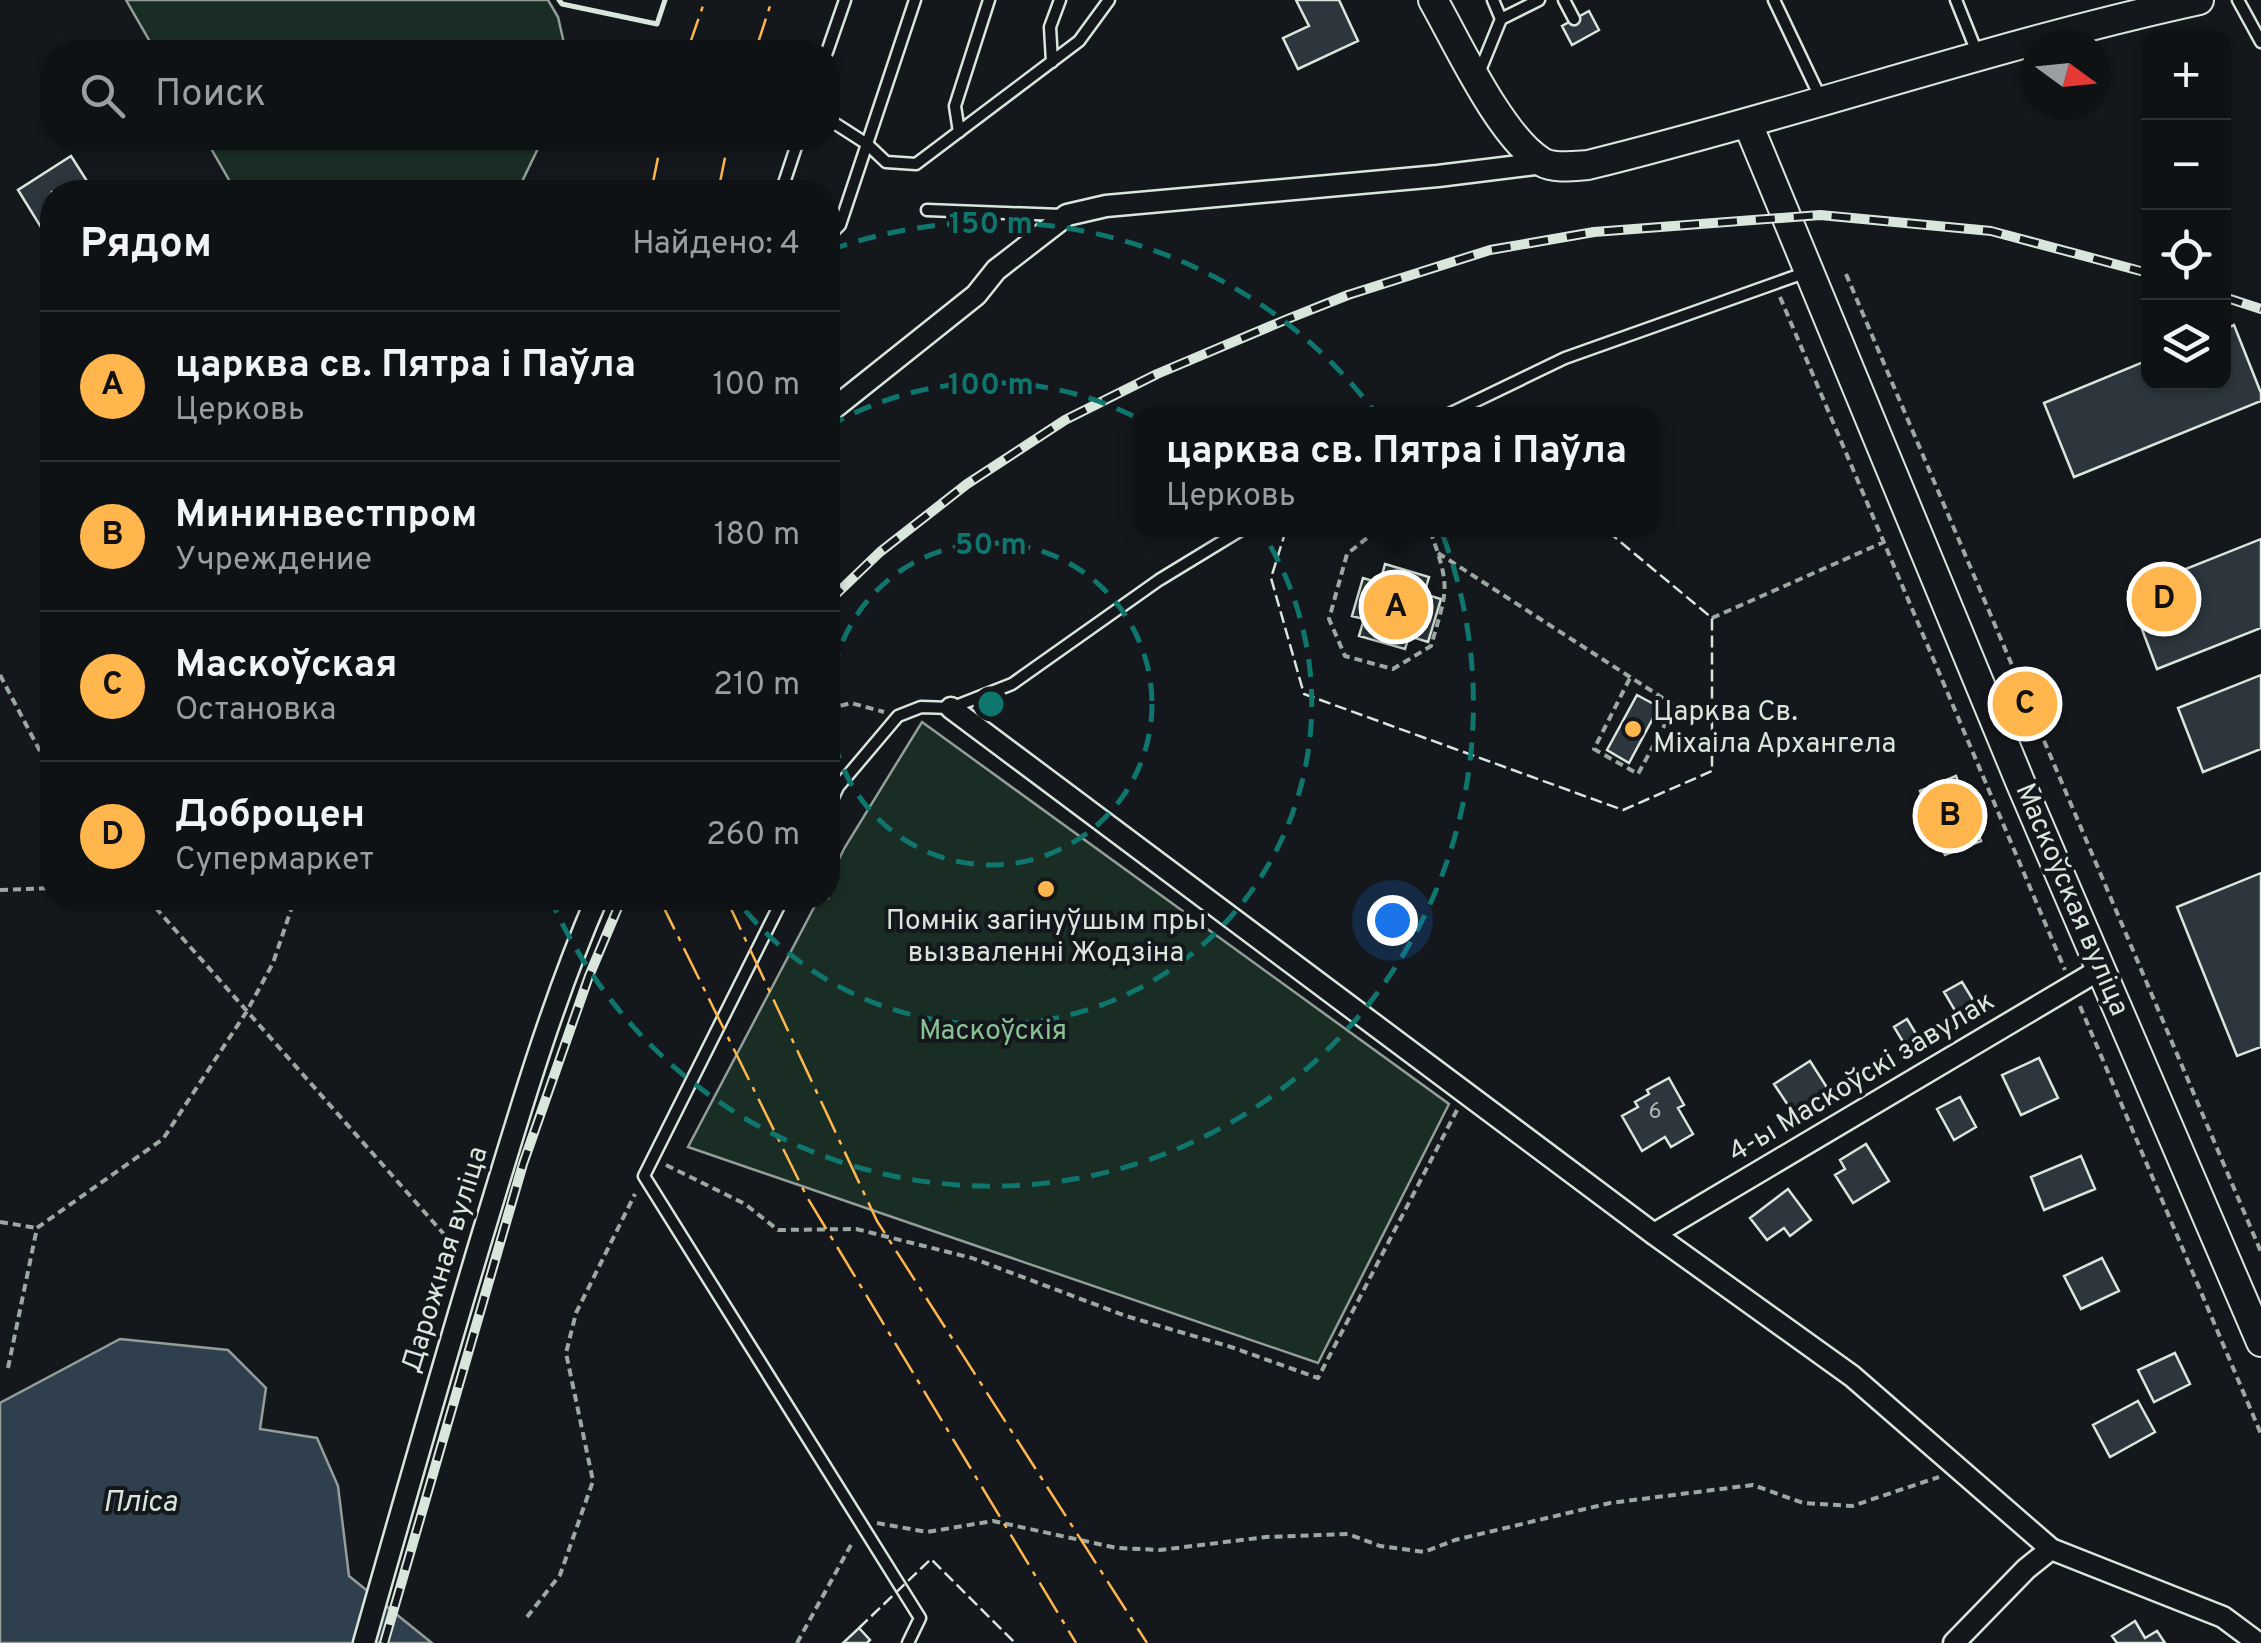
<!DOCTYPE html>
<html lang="ru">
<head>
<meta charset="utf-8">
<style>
  :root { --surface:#0f1215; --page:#181b1e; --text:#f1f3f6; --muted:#9b9ea0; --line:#2f3234; --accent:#ffb74d }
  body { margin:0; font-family:Overpass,sans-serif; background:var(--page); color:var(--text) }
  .controls { position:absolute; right:30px; top:30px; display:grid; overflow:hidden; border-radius:20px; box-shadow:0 2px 8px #0004 }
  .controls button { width:90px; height:90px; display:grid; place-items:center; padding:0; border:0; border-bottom:2px solid var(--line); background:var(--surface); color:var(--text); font:50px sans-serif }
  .compass { position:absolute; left:2021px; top:30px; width:90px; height:90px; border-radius:50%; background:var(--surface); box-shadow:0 2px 8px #0004; rotate:105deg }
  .you { position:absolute; left:1392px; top:920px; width:35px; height:35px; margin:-25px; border:8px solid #fff; border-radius:50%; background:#1a73e8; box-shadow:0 0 0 15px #1a73e833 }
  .badge { display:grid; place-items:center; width:65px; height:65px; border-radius:50%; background:var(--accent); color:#111; font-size:32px; font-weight:700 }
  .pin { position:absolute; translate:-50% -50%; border:5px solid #fff; box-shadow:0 2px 10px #0006 }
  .popup { position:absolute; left:1134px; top:407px; width:525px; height:130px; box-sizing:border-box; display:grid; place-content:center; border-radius:20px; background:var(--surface); filter:drop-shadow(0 2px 8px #0005); font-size:32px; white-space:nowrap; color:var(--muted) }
  .popup b { font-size:38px; color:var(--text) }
  .popup::after { content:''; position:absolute; left:50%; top:100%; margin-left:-20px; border:20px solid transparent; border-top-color:var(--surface) }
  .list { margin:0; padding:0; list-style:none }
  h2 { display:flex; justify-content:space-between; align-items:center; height:130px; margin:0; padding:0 40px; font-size:42px }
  h2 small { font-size:32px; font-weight:400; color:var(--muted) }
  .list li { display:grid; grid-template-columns:65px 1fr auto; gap:30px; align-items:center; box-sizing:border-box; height:150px; padding:0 40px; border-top:2px solid var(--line) }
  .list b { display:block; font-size:38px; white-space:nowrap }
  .list p { margin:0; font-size:32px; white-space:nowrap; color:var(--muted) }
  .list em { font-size:32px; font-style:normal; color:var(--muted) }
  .icon { flex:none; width:55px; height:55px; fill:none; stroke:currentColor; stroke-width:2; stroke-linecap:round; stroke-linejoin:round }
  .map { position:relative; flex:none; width:2261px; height:1643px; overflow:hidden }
  .search { position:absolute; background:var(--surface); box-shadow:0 2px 8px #0004; left:40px; top:40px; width:800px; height:110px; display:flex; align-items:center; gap:25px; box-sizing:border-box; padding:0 35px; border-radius:40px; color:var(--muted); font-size:38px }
  .panel { position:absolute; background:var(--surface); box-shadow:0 2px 8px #0004; left:40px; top:180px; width:800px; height:730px; border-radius:40px }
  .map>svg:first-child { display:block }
  .green { fill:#1a2d24; stroke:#939e99; stroke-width:2.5 }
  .water { fill:#2f3f4d; stroke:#939e99; stroke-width:2.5 }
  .building { fill:#2c363c; stroke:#d8e6dc; stroke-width:2.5 }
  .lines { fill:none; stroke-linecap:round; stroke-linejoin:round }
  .lane-casing { stroke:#d8e6dc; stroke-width:15 }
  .street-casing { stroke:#d8e6dc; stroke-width:25 }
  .secondary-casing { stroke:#d8e6dc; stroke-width:32 }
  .path { stroke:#9da8a2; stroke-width:4; stroke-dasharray:8 5; stroke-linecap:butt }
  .lane { stroke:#14181c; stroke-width:10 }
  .street { stroke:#14181c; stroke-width:20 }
  .secondary { stroke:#14181c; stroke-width:28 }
  .rail-casing { stroke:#d8e6dc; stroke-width:10 }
  .rail { stroke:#14181c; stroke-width:6; stroke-dasharray:19; stroke-linecap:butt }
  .fence { stroke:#d8e6dc; stroke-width:2.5; stroke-dasharray:12 5; stroke-linecap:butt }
  .wall { stroke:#d8e6dc; stroke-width:5 }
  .power { stroke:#ffb74d; stroke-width:2.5; stroke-dasharray:35 8 5 8; stroke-linecap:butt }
  .ring { fill:none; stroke:#0f766e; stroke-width:5; stroke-dasharray:18 12 }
  .poi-dot { fill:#ffb74d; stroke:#14181c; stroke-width:4 }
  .labels { text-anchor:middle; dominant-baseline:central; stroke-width:8; stroke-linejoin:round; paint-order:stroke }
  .number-label { font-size:22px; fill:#adbab4 }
  .poi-label { font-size:28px; fill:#d8e6dc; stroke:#14181c; text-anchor:start }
  .street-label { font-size:28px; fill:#d8e6dc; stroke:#14181c }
  .park-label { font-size:28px; fill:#8ac095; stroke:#14181c }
  .water-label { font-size:30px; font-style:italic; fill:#d8e6dc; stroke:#14181c }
  .centre { fill:#0f766e; stroke:#14181c; stroke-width:5 }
  .ring-label { font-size:30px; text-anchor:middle; font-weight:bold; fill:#0f766e; stroke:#14181c; stroke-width:8; stroke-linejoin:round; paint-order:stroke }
</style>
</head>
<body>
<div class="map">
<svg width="2261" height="1643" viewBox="0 0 2261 1643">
  <rect width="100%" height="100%" fill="#14181c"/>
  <path class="green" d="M 126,0 L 548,0 L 558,17 L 566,52 L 156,52 Z
    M 205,138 L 543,138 L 517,192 L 236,192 Z
    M 922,722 L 1449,1104 L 1318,1363 L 688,1147 L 819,898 L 828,898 L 828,881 L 845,847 Z"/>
  <path class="water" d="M 120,1339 L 228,1350 L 266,1388 L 260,1429 L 317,1438 L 338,1486 L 349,1576 L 432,1643 L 0,1643 L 0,1403 Z"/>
  <path class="building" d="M 1296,0 L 1339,0 L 1358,41 L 1298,69 L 1283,38 L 1309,26 Z
    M 1589,11 L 1599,30 L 1572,45 L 1562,26 Z
    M 71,156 L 94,192 L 52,192 L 52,245 L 18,190 Z
    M 2234,325 L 2261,393 L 2261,401 L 2074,477 L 2044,403 L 2148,360 L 2148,382 L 2224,382 L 2224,330 Z
    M 2261,539 L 2261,628 L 2157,669 L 2128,592 Z
    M 1385,564 L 1429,577 L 1424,594 L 1441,599 L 1428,642 L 1409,636 L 1405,649 L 1359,636 L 1364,619 L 1352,616 L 1363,578 L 1380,583 Z
    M 2261,675 L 2261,749 L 2203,772 L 2178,708 Z
    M 1637,695 L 1659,707 L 1629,763 L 1607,750 Z
    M 1956,776 L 1981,841 L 1945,855 L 1920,791 Z
    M 2261,873 L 2261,1047 L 2237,1056 L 2177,907 Z
    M 1962,982 L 1981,1013 L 1963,1024 L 1944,992 Z
    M 1907,1019 L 1924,1047 L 1911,1055 L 1894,1027 Z
    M 2039,1058 L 2058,1098 L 2021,1115 L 2002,1075 Z
    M 1810,1061 L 1835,1100 L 1799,1122 L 1774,1084 Z
    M 1669,1078 L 1684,1105 L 1678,1108 L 1693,1134 L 1671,1147 L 1665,1137 L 1642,1151 L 1622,1116 L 1638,1107 L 1635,1102 L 1649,1094 L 1647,1090 Z
    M 1960,1097 L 1976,1127 L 1954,1140 L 1937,1109 Z
    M 1866,1144 L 1889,1181 L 1853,1203 L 1835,1175 L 1845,1169 L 1840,1160 Z
    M 2081,1156 L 2095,1189 L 2044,1210 L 2031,1177 Z
    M 1788,1189 L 1811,1220 L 1790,1236 L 1784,1228 L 1767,1240 L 1750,1218 Z
    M 2102,1258 L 2119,1291 L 2081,1309 L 2064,1276 Z
    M 2175,1353 L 2190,1384 L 2154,1402 L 2138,1370 Z
    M 2138,1401 L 2155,1432 L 2110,1457 L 2093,1425 Z
    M 2135,1621 L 2145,1638 L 2157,1631 L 2165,1643 L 2117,1643 L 2112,1636 Z
    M 859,1628 L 870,1640 L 867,1643 L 843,1643 Z"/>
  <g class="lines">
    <defs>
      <path id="lane" d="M 1493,0 L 1501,19 L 1539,0
        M 1564,0 L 1574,19
        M 1774,0 L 1820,97
        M 1956,0 L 1978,55
        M 2238,0 L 2261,42
        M 827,52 L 845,0
        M 1052,62 L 1050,27 L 1060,0
        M 1479,73 L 1501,19
        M 828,119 L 867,144 L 886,162 L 916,164 L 1079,41 L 1109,0
        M 959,132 L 955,106 L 989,0
        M 781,192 L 799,138
        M 927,210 L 1061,215
        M 828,237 L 840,225 L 915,0
        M 1449,414 L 1565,358 L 1807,272
        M 828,808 L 838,787 L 898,716 L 921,707 L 951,708 L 1012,684 L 1159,580 L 1241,530
        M 783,898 L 644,1176 L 920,1618 L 908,1643"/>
      <path id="street" d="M 828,413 L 976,295 L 996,270 L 1067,215 L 1106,206 L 1438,176 L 1543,163
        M 951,708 L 1654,1234 L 1852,1376 L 2051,1549 L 2223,1617 L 2258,1643
        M 1654,1234 L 2099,970
        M 364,1643 C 404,1502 444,1361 487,1220 C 520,1111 552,1002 597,898
        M 1954,1643 L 2026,1569 L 2051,1549"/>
      <path id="secondary" d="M 1433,0 C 1457,42 1501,138 1542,162 C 1554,169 1574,166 1588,165 C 1793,115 1993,45 2199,0
        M 1748,124 L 2021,784 L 2261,1342"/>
    </defs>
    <use href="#lane" class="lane-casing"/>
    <use href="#street" class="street-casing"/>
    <use href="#secondary" class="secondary-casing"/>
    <path class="path" d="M 1846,274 L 2261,1252
      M 1780,297 L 2065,970
      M 1377,530 L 1347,554 L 1329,619 L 1345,656 L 1393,669 L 1431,646 C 1447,590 1451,589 1431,533 L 1407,530
      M 1438,553 L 1675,706 L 1638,774 L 1594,749 L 1630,678
      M 1712,618 L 1884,542
      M 0,675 L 52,774
      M 828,709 L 851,703 L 884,712
      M 0,890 L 52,888
      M 147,898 L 458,1250
      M 2080,1006 L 2261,1434
      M 666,1165 L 745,1204 L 778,1230 L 856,1229 L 972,1258 L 1126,1316 L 1231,1347 L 1318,1378 L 1457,1110
      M 0,1222 L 37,1228
      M 8,1368 L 37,1228 L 163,1139 L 247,1011 L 273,963 L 295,898
      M 877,1523 L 927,1532 L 993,1521 L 1117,1548 L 1160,1550 L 1266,1537 L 1348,1534 L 1380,1546 L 1424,1552 L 1455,1540 L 1610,1503 L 1753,1485 L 1803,1503 L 1852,1506 L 1939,1477
      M 527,1617 L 560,1575 L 593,1481 L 566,1353 L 576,1313 L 635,1194
      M 797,1643 L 852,1543"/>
    <use href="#lane" class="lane"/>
    <use href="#street" class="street"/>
    <use href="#secondary" class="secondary"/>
    <defs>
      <path id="rail" d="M 2224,297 L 2261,309
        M 828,602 L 880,552 L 967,484 L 1065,420 L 1157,374 L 1285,320 L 1348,295 L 1490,250 L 1594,232 L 1820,215 L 1991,231 L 2148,273
        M 384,1643 L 523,1164 L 589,976 L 622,898"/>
    </defs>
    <use href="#rail" class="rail-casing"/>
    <use href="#rail" class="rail"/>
    <path class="fence" d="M 1286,530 L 1271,578 L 1304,694 L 1623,810 L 1712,771 L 1712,618 L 1606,530
      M 859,1628 L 931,1559 L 1015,1643"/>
    <path class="wall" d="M 559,0 L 562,4 L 657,24 L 665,0"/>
    <path class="power" d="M 687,52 L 705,0
      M 755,52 L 772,0
      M 651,192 L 662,138
      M 718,192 L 729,138
      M 659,898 L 807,1197 L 1076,1643
      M 726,898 L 877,1221 L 1147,1643"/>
  </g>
  <g class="ring">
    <circle cx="991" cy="704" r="161"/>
    <path d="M828 427A321 321 0 1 1 736 899"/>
    <path d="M830 250A482 482 0 1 1 551 900"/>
  </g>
  <g class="poi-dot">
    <circle cx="1633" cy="729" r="10"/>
    <circle cx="1046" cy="889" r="10"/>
  </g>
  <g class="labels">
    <g class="number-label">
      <text x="1655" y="1112">6</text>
    </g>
    <g class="poi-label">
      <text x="1653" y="713">Царква Св.<tspan x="1653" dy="32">Міхаіла Архангела</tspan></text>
      <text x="1046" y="922" text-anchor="middle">Помнік загінуўшым пры<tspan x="1046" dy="32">вызваленні Жодзіна</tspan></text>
    </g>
    <g class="street-label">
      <text transform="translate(2071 900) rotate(67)">Маскоўская вуліца</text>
      <text transform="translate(1862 1078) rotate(-31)">4-ы Маскоўскі завулак</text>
      <text transform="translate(446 1260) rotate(-73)">Дарожная вуліца</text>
    </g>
    <g class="park-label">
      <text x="993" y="1032">Маскоўскія</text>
    </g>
    <g class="water-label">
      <text x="140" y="1503">Пліса</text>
    </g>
  </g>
  <circle cx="991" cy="704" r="15" class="centre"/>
  <g class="ring-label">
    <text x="991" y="233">150 m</text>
    <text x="991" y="394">100 m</text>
    <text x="991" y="554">50 m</text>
  </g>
</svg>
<div class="controls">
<button>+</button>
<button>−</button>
<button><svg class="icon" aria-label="locate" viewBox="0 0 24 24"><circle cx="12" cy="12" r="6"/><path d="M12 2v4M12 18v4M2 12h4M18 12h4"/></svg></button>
<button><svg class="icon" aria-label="layers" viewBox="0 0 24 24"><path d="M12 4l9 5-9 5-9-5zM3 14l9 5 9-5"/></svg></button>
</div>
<svg class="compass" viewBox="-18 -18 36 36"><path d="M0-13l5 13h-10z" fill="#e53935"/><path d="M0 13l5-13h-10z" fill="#9b9ea0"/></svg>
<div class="you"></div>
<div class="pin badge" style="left:1396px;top:607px">A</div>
<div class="popup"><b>царква св. Пятра і Паўла</b>Церковь</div>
<div class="pin badge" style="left:1950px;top:816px">B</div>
<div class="pin badge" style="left:2025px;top:704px">C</div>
<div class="pin badge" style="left:2164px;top:599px">D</div>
<div class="search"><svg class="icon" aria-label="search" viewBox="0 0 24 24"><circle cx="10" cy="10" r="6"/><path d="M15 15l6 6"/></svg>Поиск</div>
<section class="panel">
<h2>Рядом<small>Найдено: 4</small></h2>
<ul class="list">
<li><span class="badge">A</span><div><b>царква св. Пятра і Паўла</b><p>Церковь</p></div><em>100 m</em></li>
<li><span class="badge">B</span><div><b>Мининвестпром</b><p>Учреждение</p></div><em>180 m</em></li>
<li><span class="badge">C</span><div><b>Маскоўская</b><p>Остановка</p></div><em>210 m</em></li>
<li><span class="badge">D</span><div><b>Доброцен</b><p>Супермаркет</p></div><em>260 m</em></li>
</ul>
</section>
</div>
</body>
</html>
